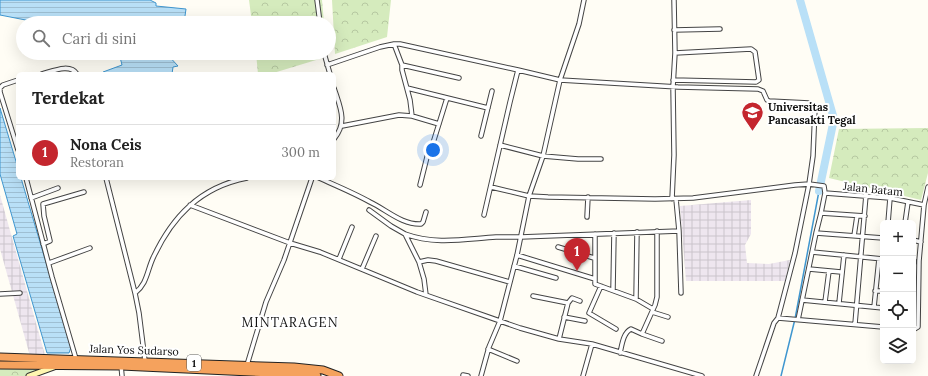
<!DOCTYPE html>
<html lang="id">
<head>
<meta charset="utf-8">
<style>
  :root { --surface:#fff; --page:#f2f2f2; --text:#222; --muted:#767676; --line:#e0e0e0; --accent:#c4262e }
  body { margin:0; font-family:Lora,serif; background:var(--page); color:var(--text) }
  .controls { position:absolute; right:12px; bottom:12px; display:grid; overflow:hidden; border-radius:6px; box-shadow:0 4px 16px #0002 }
  .controls button { width:36px; height:36px; display:grid; place-items:center; padding:0; border:0; border-bottom:1px solid var(--line); background:var(--surface); color:var(--text); font:20px sans-serif }
  .you { position:absolute; left:433px; top:150px; width:14px; height:14px; margin:-10px; border:3px solid #fff; border-radius:50%; background:#1a73e8; box-shadow:0 0 0 6px #1a73e833 }
  .badge { display:grid; place-items:center; width:26px; height:26px; border-radius:50%; background:var(--accent); color:#fff; font-size:13px; font-weight:700 }
  .pin { position:absolute; translate:-50% -33px; filter:drop-shadow(0 1px 2px #0008) }
  .pin::after { content:''; position:absolute; top:21px; width:14px; height:12px; background:inherit; clip-path:polygon(0 0,100% 0,50% 100%) }
  .list { margin:0; padding:0; list-style:none }
  h2 { display:flex; justify-content:space-between; align-items:center; height:52px; margin:0; padding:0 16px; font-size:17px }
  h2 small { font-size:13px; font-weight:400; color:var(--muted) }
  .list li { display:grid; grid-template-columns:26px 1fr auto; gap:12px; align-items:center; box-sizing:border-box; height:56px; padding:0 16px; border-top:1px solid var(--line) }
  .list b { display:block; font-size:15px; white-space:nowrap }
  .list p { margin:0; font-size:13px; white-space:nowrap; color:var(--muted) }
  .list em { font-size:13px; font-style:normal; color:var(--muted) }
  .icon { flex:none; width:22px; height:22px; fill:none; stroke:currentColor; stroke-width:2; stroke-linecap:round; stroke-linejoin:round }
  .map { position:relative; flex:none; width:928px; height:376px; overflow:hidden }
  .search { position:absolute; background:var(--surface); box-shadow:0 4px 16px #0002; left:16px; top:16px; width:320px; height:44px; display:flex; align-items:center; gap:10px; box-sizing:border-box; padding:0 14px; border-radius:22px; color:var(--muted); font-size:15px }
  .panel { position:absolute; background:var(--surface); box-shadow:0 4px 16px #0002; left:16px; top:72px; width:320px; height:108px; border-radius:6px }
  .map>svg:first-child { display:block }
  .industrial { fill:url(#industrial-grid) }
  .park { fill:url(#park-crowns) }
  .water { fill:url(#water-rules); stroke:#3f96cf }
  .lines { fill:none; stroke-linecap:round; stroke-linejoin:round }
  .stream { stroke:#3f96cf; stroke-width:1.5 }
  .river { stroke:#b9e0f7; stroke-width:8 }
  .street-casing { stroke:#444; stroke-width:5.5 }
  .secondary-casing { stroke:#333; stroke-width:7 }
  .highway-casing { stroke:#222; stroke-width:9 }
  .street { stroke:#fff; stroke-width:3.5 }
  .secondary { stroke:#fff6b0; stroke-width:5 }
  .highway { stroke:#f5a25d; stroke-width:7 }
  .labels { text-anchor:middle; dominant-baseline:central; stroke-width:4; stroke-linejoin:round; paint-order:stroke }
  .shield { fill:#fff; stroke:#585858; stroke-width:1 }
  .shield-label { font-size:10px; font-weight:bold; fill:#111 }
  .poi-label { font-size:11px; font-weight:bold; fill:#111; stroke:#fff; text-anchor:start }
  .street-label { font-size:11px; fill:#111; stroke:#fff }
  .quarter-label { font-size:13px; letter-spacing:1px; fill:#111; stroke:#fff }
</style>
</head>
<body>
<div class="map">
<svg width="928" height="376" viewBox="0 0 928 376">
  <defs>
    <pattern id="industrial-grid" width="8" height="8" patternUnits="userSpaceOnUse"><rect width="8" height="8" fill="#eee6ef"/><path d="M0 4h8M4 0v8" fill="none" stroke="#cbc4cc"/></pattern>
    <pattern id="park-crowns" width="20" height="18" patternUnits="userSpaceOnUse"><rect width="20" height="18" fill="#d5ebbd"/><path d="M2 6a3 3 0 1 1 6 0M12 15a3 3 0 1 1 6 0" fill="none" stroke="#b6c8a1"/></pattern>
    <pattern id="water-rules" width="6" height="5" patternUnits="userSpaceOnUse"><rect width="6" height="5" fill="#b9e0f7"/><path d="M0 2.5h6" fill="none" stroke="#9ebfd3"/></pattern>
  </defs>
  <rect width="100%" height="100%" fill="#fffdf5"/>
  <path class="industrial" d="M 0,195 L 45,355 L 30,356 L 0,249 Z
    M 751,200 L 751,234 L 745,245 L 747,263 L 769,264 L 790,260 L 785,281 L 686,281 L 680,206 Z"/>
  <path class="park" d="M 249,0 L 322,0 L 324,23 L 252,23 Z
    M 332,0 L 391,0 L 387,37 L 335,54 Z
    M 256,53 L 326,53 L 326,57 L 270,74 L 258,74 Z
    M 928,128 L 928,173 L 921,200 L 829,178 L 839,129 Z
    M 0,368 L 38,369 L 25,376 L 0,376 Z"/>
  <path class="water" d="M 0,0 L 150,0 L 156,3 L 156,6 L 186,9 L 184,23 L 41,23 L 0,15 Z
    M 119,53 L 166,53 L 178,66 L 173,67 L 172,74 L 103,74 L 103,72 L 122,65 Z
    M 0,108 L 18,168 L 18,178 L 21,178 L 71,347 L 69,353 L 47,353 L 13,236 L 17,234 L 0,174 Z"/>
  <g class="lines">
    <path class="stream" d="M 781,376 L 795,319 L 819,191"/>
    <path class="river" d="M 800,0 L 834,119 L 819,191"/>
    <defs>
      <path id="street" d="M 317,0 L 320,23
        M 674,30 L 720,29
        M 324,53 L 330,74
        M 327,65 L 380,47 L 394,44
        M 402,65 L 459,78
        M 42,74 C 53,71 70,63 77,74
        M 18,80 L 3,85 L 0,88 L 0,92 L 18,150
        M 673,80 L 756,82 L 759,80 L 755,52 L 751,49 L 675,53
        M 334,88 C 340,107 348,122 334,139
        M 407,88 L 488,108
        M 412,116 L 410,100 L 402,70 L 402,65 L 394,44 L 400,44 L 518,70
        M 342,126 L 399,115 L 412,116 L 439,124
        M 481,136 L 492,91
        M 500,145 L 543,156 L 578,159 L 601,159
        M 26,178 L 52,277 L 76,359
        M 106,178 L 135,293 L 139,313 L 145,361
        M 319,178 C 337,186 354,193 370,202 C 387,210 402,225 421,224 L 423,222 L 426,212
        M 420,185 L 429,149 L 433,143 L 447,98
        M 491,187 L 529,196 L 548,197 L 655,199 L 693,198 L 795,185 L 809,184 L 824,186 L 825,193 L 821,213 L 816,233 L 798,320
        M 825,193 L 890,198 L 924,205 L 928,187
        M 31,198 L 58,188
        M 672,199 L 674,155 L 673,87 L 675,53 L 674,0
        M 676,199 L 679,231 L 681,293
        M 190,205 L 290,243 L 320,252 L 417,292 L 520,328 L 559,339 L 592,344 L 702,376
        M 369,210 L 391,226 L 405,234
        M 821,213 L 865,216
        M 484,215 L 510,102 L 518,70 L 560,80 L 678,87 L 758,89 L 763,91 L 767,100 L 769,101 L 809,103 L 815,108 L 813,156 L 809,184
        M 587,217 L 588,197
        M 888,223 L 890,198
        M 905,223 L 908,202
        M 816,233 L 883,238
        M 854,236 L 857,216
        M 913,240 L 921,242
        M 43,244 L 50,241 L 44,216 L 43,204 L 84,192
        M 558,247 L 594,258
        M 812,252 L 883,259
        M 517,255 L 595,279 L 595,284 L 636,299 L 653,309
        M 339,259 L 352,227
        M 419,262 L 428,260 L 436,261 L 510,282
        M 49,263 L 90,248
        M 514,266 L 556,278
        M 913,266 L 914,261
        M 362,269 L 376,236
        M 809,269 L 841,272
        M 595,279 L 595,234
        M 601,286 L 589,313 L 616,329
        M 613,290 L 614,233
        M 875,291 L 883,291
        M 135,293 C 147,284 147,271 153,258 C 172,217 200,187 247,178
        M 0,294 L 20,293
        M 426,295 L 424,279 L 419,262 L 405,234 C 435,245 465,239 496,237 C 504,237 513,237 521,237 L 679,231
        M 533,296 L 568,303 L 572,298 L 580,301
        M 636,299 L 637,232
        M 802,300 L 883,308
        M 825,302 L 829,271
        M 839,303 L 844,255
        M 874,307 L 879,259
        M 652,312 L 668,317
        M 564,317 L 585,321
        M 778,318 L 795,253 L 809,184
        M 855,324 L 866,195
        M 913,330 L 918,327 L 919,261 L 924,205
        M 642,334 L 662,341
        M 559,339 L 568,303
        M 488,349 L 517,361
        M 620,353 C 622,345 623,333 631,329 L 642,334 L 655,305 L 657,297 L 657,231
        M 121,365 L 122,376
        M 247,365 L 266,302 L 284,260 L 312,178
        M 463,375 L 468,376
        M 481,376 L 489,347 L 500,321 L 517,255 L 529,196 L 543,156 L 560,80 L 579,24 L 584,0
        M 583,376 L 592,344
        M 756,376 L 774,323 L 778,318 L 883,327"/>
      <path id="secondary" d="M 29,376 L 54,367"/>
      <path id="highway" d="M 0,357 L 294,367 L 323,370 L 339,376
        M 0,365 L 121,366 L 293,374 L 317,376"/>
    </defs>
    <use href="#street" class="street-casing"/>
    <use href="#secondary" class="secondary-casing"/>
    <use href="#highway" class="highway-casing"/>
    <use href="#street" class="street"/>
    <use href="#secondary" class="secondary"/>
    <use href="#highway" class="highway"/>
  </g>
  <defs>
    <symbol id="university-pin" viewBox="-11 -11 22 30"><path d="M0 17L-7.5 6A9.5 9.5 0 1 1 7.5 6Z" fill="#c4262e" stroke="#fff"/><path d="M0-5L7-2L0 1L-7-2ZM-4 1L0 2.5L4 1V4Q0 6-4 4Z" fill="#fff"/></symbol>
  </defs>
  <g fill-rule="evenodd">
    <use href="#university-pin" x="740" y="100" width="25" height="34"/>
  </g>
  <g class="labels">
    <rect class="shield" x="187" y="355" width="14" height="16" rx="3"/>
    <g class="shield-label">
      <text x="194" y="363">1</text>
    </g>
    <g class="poi-label">
      <text x="768" y="107">Universitas<tspan x="768" dy="13">Pancasakti Tegal</tspan></text>
    </g>
    <g class="street-label">
      <text transform="translate(873 189) rotate(6)">Jalan Batam</text>
      <text transform="translate(134 350) rotate(2)">Jalan Yos Sudarso</text>
    </g>
    <g class="quarter-label">
      <text x="290" y="322">MINTARAGEN</text>
    </g>
  </g>
</svg>
<div class="controls">
<button>+</button>
<button>−</button>
<button><svg class="icon" aria-label="locate" viewBox="0 0 24 24"><circle cx="12" cy="12" r="6"/><path d="M12 2v4M12 18v4M2 12h4M18 12h4"/></svg></button>
<button><svg class="icon" aria-label="layers" viewBox="0 0 24 24"><path d="M12 4l9 5-9 5-9-5zM3 14l9 5 9-5"/></svg></button>
</div>
<div class="you"></div>
<div class="pin badge" style="left:577px;top:271px">1</div>
<div class="search"><svg class="icon" aria-label="search" viewBox="0 0 24 24"><circle cx="10" cy="10" r="6"/><path d="M15 15l6 6"/></svg>Cari di sini</div>
<section class="panel">
<h2>Terdekat<small></small></h2>
<ul class="list">
<li><span class="badge">1</span><div><b>Nona Ceis</b><p>Restoran</p></div><em>300 m</em></li>
</ul>
</section>
</div>
</body>
</html>
